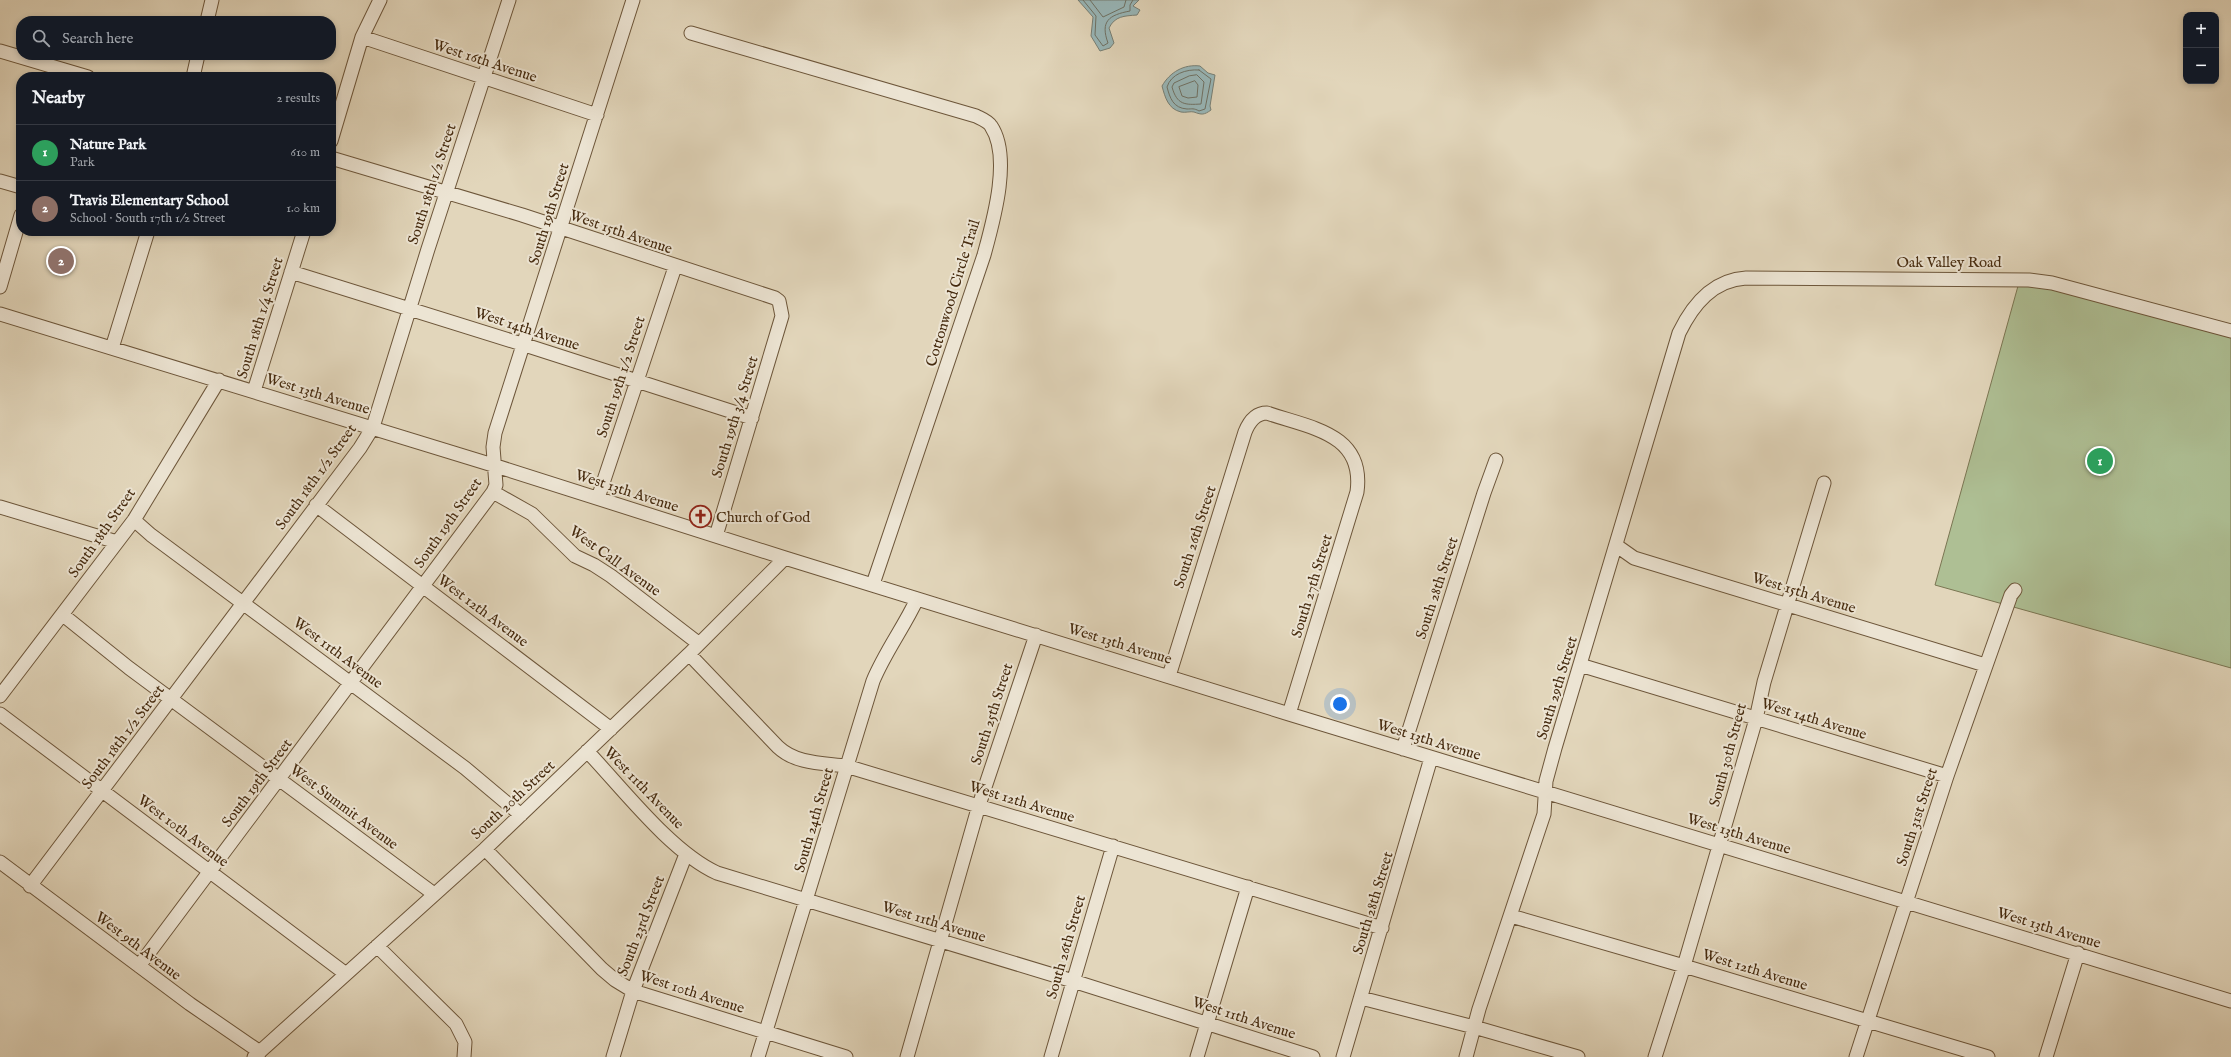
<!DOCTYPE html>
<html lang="en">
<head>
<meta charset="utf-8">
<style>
  :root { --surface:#171b24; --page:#242831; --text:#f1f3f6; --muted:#9ea1a6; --line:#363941; --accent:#c59692 }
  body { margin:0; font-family:"IM FELL English",serif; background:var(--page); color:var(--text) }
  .controls { position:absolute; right:12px; top:12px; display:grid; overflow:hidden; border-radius:8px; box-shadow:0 2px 6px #0003 }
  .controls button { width:36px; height:36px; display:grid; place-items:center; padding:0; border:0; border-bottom:1px solid var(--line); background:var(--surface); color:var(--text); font:20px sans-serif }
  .you { position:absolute; left:1340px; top:704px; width:14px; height:14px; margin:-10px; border:3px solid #fff; border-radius:50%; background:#1a73e8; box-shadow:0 0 0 6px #1a73e833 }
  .badge { display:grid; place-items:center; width:26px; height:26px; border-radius:50%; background:var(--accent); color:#fff; font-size:13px; font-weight:700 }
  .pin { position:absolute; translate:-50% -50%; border:2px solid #fff; box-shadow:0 1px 4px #0006 }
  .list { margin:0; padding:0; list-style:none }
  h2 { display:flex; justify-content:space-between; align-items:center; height:52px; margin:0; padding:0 16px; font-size:17px }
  h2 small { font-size:13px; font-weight:400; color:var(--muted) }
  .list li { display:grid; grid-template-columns:26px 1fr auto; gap:12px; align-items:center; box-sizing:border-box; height:56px; padding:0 16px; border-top:1px solid var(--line) }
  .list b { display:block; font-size:15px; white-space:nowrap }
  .list p { margin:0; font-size:13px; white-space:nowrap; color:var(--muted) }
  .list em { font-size:13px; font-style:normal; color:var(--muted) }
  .icon { flex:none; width:22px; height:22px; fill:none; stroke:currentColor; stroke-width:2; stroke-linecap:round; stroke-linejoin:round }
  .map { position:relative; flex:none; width:2231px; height:1057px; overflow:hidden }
  .search { position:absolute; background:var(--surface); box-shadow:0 2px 6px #0003; left:16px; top:16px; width:320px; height:44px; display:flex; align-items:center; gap:10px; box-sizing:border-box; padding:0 14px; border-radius:16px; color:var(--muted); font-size:15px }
  .panel { position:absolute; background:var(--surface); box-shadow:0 2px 6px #0003; left:16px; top:72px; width:320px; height:164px; border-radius:16px }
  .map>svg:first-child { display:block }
  .green { fill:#aebf94; stroke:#7a7552 }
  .water { fill:#98b7b9; stroke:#777f75 }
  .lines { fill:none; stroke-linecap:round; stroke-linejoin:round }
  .shore { stroke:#6f7164; stroke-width:1 }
  .minor-casing { stroke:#6d563a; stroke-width:15 }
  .minor { stroke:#ece4d3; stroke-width:13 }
  .labels { text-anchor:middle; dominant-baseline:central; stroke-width:4; stroke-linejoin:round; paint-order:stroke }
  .street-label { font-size:15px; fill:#462b0f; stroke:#ece4d3 }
  .poi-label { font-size:15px; fill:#462b0f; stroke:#ece4d3; text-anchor:start }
</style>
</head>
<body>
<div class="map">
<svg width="2231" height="1057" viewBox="0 0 2231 1057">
  <rect width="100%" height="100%" fill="#e2d6bb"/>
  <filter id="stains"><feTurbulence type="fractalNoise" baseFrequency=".005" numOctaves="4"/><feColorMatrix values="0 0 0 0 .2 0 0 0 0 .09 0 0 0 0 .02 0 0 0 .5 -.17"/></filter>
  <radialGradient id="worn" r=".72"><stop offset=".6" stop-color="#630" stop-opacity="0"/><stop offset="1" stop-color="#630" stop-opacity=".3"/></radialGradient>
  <path class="green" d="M 2035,285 L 2231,337 L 2231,668 L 1935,585 L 2018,286 Z"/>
  <path class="water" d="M 1078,0 L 1139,0 L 1133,6 L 1140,10 L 1137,15 C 1124,16 1115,16 1109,28 L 1114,43 L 1110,48 L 1100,51 L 1091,36 L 1093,17 Z
    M 1200,66 L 1208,73 L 1215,75 L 1210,106 L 1211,110 C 1204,115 1202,115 1194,112 C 1191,111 1185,113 1181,112 C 1168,109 1165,97 1162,86 C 1170,72 1184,64 1200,66 Z"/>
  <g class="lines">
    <path class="shore" d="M 1083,0 L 1096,16 L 1095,35 L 1103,46 L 1108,43 C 1100,21 1109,15 1130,11 L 1130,5 L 1133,0
      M 1090,0 L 1103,17 L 1124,7 L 1126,0
      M 1199,70 L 1211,79 L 1205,109 L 1199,111 C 1194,108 1192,109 1187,109 C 1173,108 1170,98 1167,87 C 1171,74 1186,69 1199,70 Z
      M 1197,75 L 1204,82 L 1201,104 C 1185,105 1177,105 1172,87 L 1174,83 L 1189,76 Z
      M 1195,81 L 1198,85 L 1197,97 L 1188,98 L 1182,96 L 1179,87 Z"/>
    <defs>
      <path id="minor" d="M 207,21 L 212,0
        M 691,33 L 976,116 C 982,119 988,121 991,126 C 1012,157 993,222 984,255 L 873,584
        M 362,37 L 597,115
        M 0,51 L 88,77
        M 193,77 L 198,55
        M 331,141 L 362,37 L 380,0
        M 331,158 L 522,215 L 775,298 L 779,301 L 782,316 L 716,536
        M 0,181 L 21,187
        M 291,272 L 525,345 L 752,418
        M 0,287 L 21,215
        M 0,314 L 496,466 L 785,558 L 1289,714 L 2231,1001
        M 112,348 L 148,231
        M 254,391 L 304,231
        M 493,492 L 532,514 L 575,556 L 594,565 L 611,576 L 698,643
        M 598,498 L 675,267
        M 316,505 L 611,729
        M 0,507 L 117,542
        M 134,520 L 151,535 L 465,768 L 521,815
        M 1617,546 L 1634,558 L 1985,665
        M 63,615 L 129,668 L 434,894
        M 689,654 L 778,747 C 796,764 822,763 846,766 L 1382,928
        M 1580,665 L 1947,776
        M 1169,676 L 1245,432 C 1249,422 1255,413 1267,413 C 1310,428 1365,433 1357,492 L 1289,714
        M 0,696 L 134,520 L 219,380
        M 0,714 L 346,974
        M 1403,749 L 1484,493 L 1496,460
        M 587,751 C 623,789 671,852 717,873 L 1073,981 L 1313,1057
        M 485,849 L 602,969 L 615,980 L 633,991 L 846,1057
        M 0,862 L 190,1004 L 260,1052
        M 30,886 L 360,448 L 373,427 L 428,249 L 509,0
        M 1511,916 L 1684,966 L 1988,1057
        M 377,946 L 456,1024 L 465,1042 L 464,1057
        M 139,966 L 493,492 L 496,485 L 493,447 L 495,433 L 633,0
        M 1361,998 L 1474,1027 L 1578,1057
        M 254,1057 L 485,849 L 689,654 L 785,558
        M 613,1057 L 633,991 L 686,854
        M 758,1057 L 873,681 C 885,652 904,627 917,599
        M 907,1057 L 979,805 L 1036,635
        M 1051,1057 L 1113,846
        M 1197,1057 L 1248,887
        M 1343,1057 L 1431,758
        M 1466,1057 L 1479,1009 L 1544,814 L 1546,781 L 1555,748 L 1679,333 C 1693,304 1713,280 1746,278 L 2029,280 L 2052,283 L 2231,331
        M 1655,1057 L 1684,966 L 1756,719 L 1764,682 L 1824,483
        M 1856,1057 L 1947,776 L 2011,595 L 2015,590
        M 2046,1057 L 2078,953"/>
    </defs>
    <use href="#minor" class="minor-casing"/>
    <use href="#minor" class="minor"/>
  </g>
  <defs>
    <symbol id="church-ring" viewBox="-11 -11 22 22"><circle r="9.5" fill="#ece4d3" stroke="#8f2418" stroke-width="1.5"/><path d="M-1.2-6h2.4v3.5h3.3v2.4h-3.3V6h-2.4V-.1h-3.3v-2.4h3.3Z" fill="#8f2418"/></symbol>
  </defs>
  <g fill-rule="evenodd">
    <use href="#church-ring" x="688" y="504" width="25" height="25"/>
  </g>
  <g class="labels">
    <g class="street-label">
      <text transform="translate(485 61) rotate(18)">West 16th Avenue</text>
      <text transform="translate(432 184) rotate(-72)">South 18th 1/2 Street</text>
      <text transform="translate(549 214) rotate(-73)">South 19th Street</text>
      <text transform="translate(621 232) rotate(19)">West 15th Avenue</text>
      <text x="1949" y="262">Oak Valley Road</text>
      <text transform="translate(953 293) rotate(-73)">Cottonwood Circle Trail</text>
      <text transform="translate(260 318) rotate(-73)">South 18th 1/4 Street</text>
      <text transform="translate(527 329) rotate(18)">West 14th Avenue</text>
      <text transform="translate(621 377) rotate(-72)">South 19th 1/2 Street</text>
      <text transform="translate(318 394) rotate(17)">West 13th Avenue</text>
      <text transform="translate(735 417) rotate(-73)">South 19th 3/4 Street</text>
      <text transform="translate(316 477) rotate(-54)">South 18th 1/2 Street</text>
      <text transform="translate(627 491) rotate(18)">West 13th Avenue</text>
      <text transform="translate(448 523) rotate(-55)">South 19th Street</text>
      <text transform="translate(102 533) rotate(-55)">South 18th Street</text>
      <text transform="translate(1195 537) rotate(-72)">South 26th Street</text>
      <text transform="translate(615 561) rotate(36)">West Call Avenue</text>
      <text transform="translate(1312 586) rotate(-73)">South 27th Street</text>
      <text transform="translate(1437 588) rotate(-72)">South 28th Street</text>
      <text transform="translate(1804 593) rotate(17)">West 15th Avenue</text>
      <text transform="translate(483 611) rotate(37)">West 12th Avenue</text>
      <text transform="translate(1120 644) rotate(17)">West 13th Avenue</text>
      <text transform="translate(338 653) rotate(37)">West 11th Avenue</text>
      <text transform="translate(1557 688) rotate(-73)">South 29th Street</text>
      <text transform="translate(992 714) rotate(-72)">South 25th Street</text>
      <text transform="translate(1814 719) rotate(17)">West 14th Avenue</text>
      <text transform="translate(123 737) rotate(-53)">South 18th 1/2 Street</text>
      <text transform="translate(1429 740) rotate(17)">West 13th Avenue</text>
      <text transform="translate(1728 755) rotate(-75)">South 30th Street</text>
      <text transform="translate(257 783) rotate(-53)">South 19th Street</text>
      <text transform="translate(644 788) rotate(46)">West 11th Avenue</text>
      <text transform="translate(513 800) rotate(-43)">South 20th Street</text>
      <text transform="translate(1022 802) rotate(17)">West 12th Avenue</text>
      <text transform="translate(344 807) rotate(37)">West Summit Avenue</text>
      <text transform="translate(1917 817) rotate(-72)">South 31st Street</text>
      <text transform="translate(814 820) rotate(-74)">South 24th Street</text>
      <text transform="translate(183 831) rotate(37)">West 10th Avenue</text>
      <text transform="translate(1739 834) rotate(17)">West 13th Avenue</text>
      <text transform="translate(1373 903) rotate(-73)">South 28th Street</text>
      <text transform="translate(934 922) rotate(17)">West 11th Avenue</text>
      <text transform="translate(641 926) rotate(-69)">South 23rd Street</text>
      <text transform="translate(2049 928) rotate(17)">West 13th Avenue</text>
      <text transform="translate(138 946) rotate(37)">West 9th Avenue</text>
      <text transform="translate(1066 947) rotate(-74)">South 26th Street</text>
      <text transform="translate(1755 970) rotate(17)">West 12th Avenue</text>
      <text transform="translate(692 992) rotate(18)">West 10th Avenue</text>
      <text transform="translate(1244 1018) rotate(18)">West 11th Avenue</text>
    </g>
    <g class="poi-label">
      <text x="716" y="517">Church of God</text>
    </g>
  </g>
  <rect width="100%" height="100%" filter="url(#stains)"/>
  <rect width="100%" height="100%" fill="url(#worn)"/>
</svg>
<div class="controls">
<button>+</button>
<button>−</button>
</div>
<div class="you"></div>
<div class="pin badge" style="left:2100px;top:461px;background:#2e9e5b">1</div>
<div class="pin badge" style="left:61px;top:261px;background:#8d6e63">2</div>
<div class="search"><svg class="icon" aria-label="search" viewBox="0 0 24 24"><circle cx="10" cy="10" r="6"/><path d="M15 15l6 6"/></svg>Search here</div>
<section class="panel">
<h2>Nearby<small>2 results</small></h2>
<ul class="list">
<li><span class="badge" style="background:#2e9e5b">1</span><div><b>Nature Park</b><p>Park</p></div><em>610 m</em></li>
<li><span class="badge" style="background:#8d6e63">2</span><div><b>Travis Elementary School</b><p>School · South 17th 1/2 Street</p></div><em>1.0 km</em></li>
</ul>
</section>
</div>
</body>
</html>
